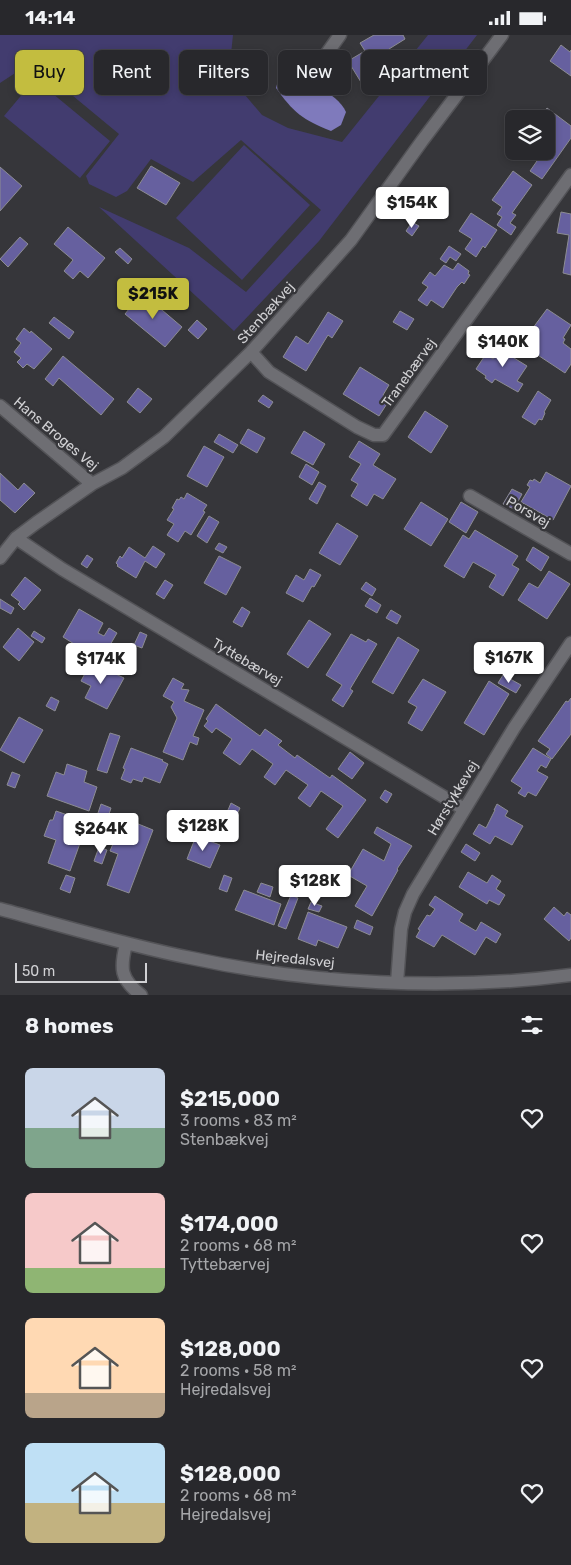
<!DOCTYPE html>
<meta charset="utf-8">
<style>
body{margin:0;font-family:Rubik,sans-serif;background:#343438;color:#f1f3f6;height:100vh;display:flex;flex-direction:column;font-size:19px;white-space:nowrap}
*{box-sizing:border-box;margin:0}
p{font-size:16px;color:#a5a6a9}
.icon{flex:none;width:28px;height:28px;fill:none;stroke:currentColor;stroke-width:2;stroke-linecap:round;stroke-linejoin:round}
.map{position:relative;height:960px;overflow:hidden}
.drawer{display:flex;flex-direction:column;background:#28282c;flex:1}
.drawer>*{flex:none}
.guide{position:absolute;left:15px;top:15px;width:541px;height:45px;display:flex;gap:10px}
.buttons{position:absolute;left:505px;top:75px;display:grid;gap:10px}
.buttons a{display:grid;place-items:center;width:50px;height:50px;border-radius:8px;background:#28282c;box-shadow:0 2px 8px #0003,0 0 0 1px #444448;font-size:25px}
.scale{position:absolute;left:15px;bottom:12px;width:132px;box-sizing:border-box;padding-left:5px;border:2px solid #d1d1d4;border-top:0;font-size:14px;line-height:18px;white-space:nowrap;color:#d1d1d4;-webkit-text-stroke:4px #36363a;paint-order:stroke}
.price{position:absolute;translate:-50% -42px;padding:0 11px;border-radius:5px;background:#fff;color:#222;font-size:16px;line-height:32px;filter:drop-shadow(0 1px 2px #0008)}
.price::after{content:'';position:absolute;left:50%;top:30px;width:15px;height:11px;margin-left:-8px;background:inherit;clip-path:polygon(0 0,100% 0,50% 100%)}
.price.active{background:#c3bd3f;color:#111}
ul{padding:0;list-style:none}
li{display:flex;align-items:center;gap:15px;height:125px;padding:0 25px}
li span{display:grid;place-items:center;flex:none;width:140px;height:100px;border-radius:8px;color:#555}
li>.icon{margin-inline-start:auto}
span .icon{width:60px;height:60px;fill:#fffc;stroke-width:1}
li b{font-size:21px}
h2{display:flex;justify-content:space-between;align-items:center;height:60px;padding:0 25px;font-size:21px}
.chip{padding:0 18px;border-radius:8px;background:#28282c;box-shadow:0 2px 8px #0003,0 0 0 1px #444448;font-size:18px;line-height:45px}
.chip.active{background:#c3bd3f;color:#111}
.status{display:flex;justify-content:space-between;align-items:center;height:35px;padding:0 25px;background:#28282c;direction:ltr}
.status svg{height:14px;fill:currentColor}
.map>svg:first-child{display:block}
.green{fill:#423c6f}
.water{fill:#7f7abc}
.building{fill:#66609f;stroke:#8c8c92}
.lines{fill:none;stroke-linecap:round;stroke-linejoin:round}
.minor-casing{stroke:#535357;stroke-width:15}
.minor{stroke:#6e6e73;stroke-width:12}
.labels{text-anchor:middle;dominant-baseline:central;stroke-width:4.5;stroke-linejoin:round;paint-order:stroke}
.street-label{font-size:14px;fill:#d1d1d4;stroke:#36363a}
</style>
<div class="status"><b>14:14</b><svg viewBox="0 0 49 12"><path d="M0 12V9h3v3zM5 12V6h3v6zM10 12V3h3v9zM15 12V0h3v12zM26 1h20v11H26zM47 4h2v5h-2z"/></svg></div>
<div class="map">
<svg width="571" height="960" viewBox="0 0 571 960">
<rect width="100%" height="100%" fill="#36363a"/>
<path class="green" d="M0,0H233L231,19L234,47L262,80L288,93L342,107L428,0H477L319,206L234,296L99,172L189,213L246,257L321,175L241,105L193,147L151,124L127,156L116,162L89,149L86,141L119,99L32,27L0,48Z
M35,44L110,106L80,143L4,81Z
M244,110L310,170L242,245L176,183Z"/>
<path class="water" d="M279,42C301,42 337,57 346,77L341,90L331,96C303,85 293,77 276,53Z"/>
<path class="building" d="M374,0H403L405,4L389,14L394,24L377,33L382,41L364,52L348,26L365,16L360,8Z
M561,10L570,17L571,15V41L550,26Z
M547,73L571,91V103L542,144L530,136L544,116H546V92L549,88L546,84L541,82Z
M151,131L180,148L166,170L137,153Z
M0,132L22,151L0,176Z
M513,136L532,150L512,178L516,180L510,188L516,192L511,200L497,190L502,182L497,179L502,172L492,165Z
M561,177L571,179V240L563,238L569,200L557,198Z
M471,178L497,195L485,213L483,211L476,222L465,214L472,204L459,196Z
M412,187L419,191L412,201L406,196Z
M68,192L105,223L88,243L80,236L73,244L64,236L73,225L54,209Z
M20,202L28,209L8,232L0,224Z
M449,211L461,219L456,226L450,222L446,228L440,224Z
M120,213L132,224L128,229L115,217Z
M458,228L469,236L468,239L470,240L464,249L462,247L457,252L443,273L431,265L427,271L418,265L428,252L422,248L430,237L435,241L444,230L453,235Z
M142,258L182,292L165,312L125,279Z
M547,274L571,290L563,303L565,304L563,308L571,314V329L565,338L521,309Z
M400,276L414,284L407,295L393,287Z
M328,277L343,286L332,303L328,300L306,336L283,322L296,301L308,309Z
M54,282L74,297L69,304L49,288Z
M197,285L207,294L198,304L188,295Z
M24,293L30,298L31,296L52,314L34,334L27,329L23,333L17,327L21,323L14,317L21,308L16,304Z
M503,308L518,318L514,323L527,331L517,346L523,349L518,357L495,344L492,348L485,343L486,341L476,334L486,319L493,324Z
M63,321L114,364L101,380L59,343L53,351L45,344Z
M360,332L389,350L383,360L390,364L379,381L343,359Z
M138,353L152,364L140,378L127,367Z
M538,356L551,365L544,377L545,378L542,385L539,384L535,390L522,382Z
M263,360L273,367L269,373L258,366Z
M425,376L448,391L431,418L408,402Z
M248,394L265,403L257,418L240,408Z
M304,396L325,409L313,430L291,418Z
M219,399L238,410L233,418L214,407Z
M359,406L380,419L373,430L396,444L383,464L374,459L367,471L351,461L358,449L351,445L361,429L349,422Z
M204,411L224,422L207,452L187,441Z
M306,429L319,437L312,450L299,442Z
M546,437L571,451L553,485L521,467L530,452L527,450L530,445L533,446L534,444L540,448Z
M0,438L18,455L24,448L35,458L15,478L0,465Z
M319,447L326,451L317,469L309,464Z
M512,454L522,459L514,474L503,469Z
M187,458L207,470L203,476L205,477L191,500L185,496L178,507L167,500L174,489L167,485L174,474L172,473L177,464L179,465L181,462L184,464Z
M421,467L448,484L431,511L404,494Z
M461,467L478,477L466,498L449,487Z
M209,481L219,487L207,508L197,501Z
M337,488L358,501L340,530L319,518Z
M475,495L518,521L512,530L519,534L503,561L489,552L496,540L473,527L464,543L444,531L463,500L469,504Z
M219,508L227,512L223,518L215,514Z
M153,511L165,519L156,533L145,526L136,543L117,531L118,530L116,528L120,521L122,523L129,512L145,523Z
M533,512L549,522L541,536L526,525Z
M87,520L93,524L87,533L81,529Z
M219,521L241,532L226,560L204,548Z
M310,534L321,540L314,552L312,551L303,567L286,558L296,540L304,545Z
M549,536L570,549L547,584L518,565L529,548L538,553Z
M25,542L41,555L24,575L18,569L20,567L11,560Z
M165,545L173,550L164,564L156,559Z
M366,547L376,554L372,561L361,554Z
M370,563L381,570L377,578L365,571Z
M0,564L14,573L11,579L0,573Z
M242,572L250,577L242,592L233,587Z
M79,574L103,588L98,598L104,601L109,593L117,598L103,622L95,618L94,620L87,616V617L63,602Z
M391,575L401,581L397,589L386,583Z
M309,585L331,599L308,633L287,619Z
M18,593L34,607L19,626L3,612Z
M34,596L45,603L42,608L31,601Z
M140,597L147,600L142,613L134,610Z
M351,599L366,607L368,604L377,609L350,654L353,656L343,672L332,665L342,650L326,640Z
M398,602L419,615L393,659L372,647Z
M91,627L124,643L107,674L85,663L91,651L81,646Z
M503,640L521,650L516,658L498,648Z
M173,643L184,649L181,654L189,655L184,666L204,675L193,701L199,703L197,710L190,707L183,725L163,717L177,683L171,672L174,667L163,661Z
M423,644L446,657L422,696L408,688L417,672L408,667Z
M489,646L509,659L484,700L464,688Z
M51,662L59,666L55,676L46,671Z
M571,663V699L552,724L546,719L550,714L538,706L566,666L568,667Z
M216,669L260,701L265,694L282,706L278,710L295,723L297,720L330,743L332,740L366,765L338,803L326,794L343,771L321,756L310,772L298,763L308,750L286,735L275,750L264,742L273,729L252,714L240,730L223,718L232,704L216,693L212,698L204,691L208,686L206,684Z
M19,682L43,695L24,728L0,715Z
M110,698L120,701L107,738L97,735Z
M131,713L163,725L162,726L168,729L160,748L144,742L142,747L133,744L131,748L121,744L125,734L123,733Z
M533,713L551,724L546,733L541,730L537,736L548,742L536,761L528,757L525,762L518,758L522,753L511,746Z
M350,717L364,728L352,744L338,734Z
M67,729L87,736L84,747L97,752L89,776L47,761L56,737L64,740Z
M12,737L20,740L15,753L7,750Z
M385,755L392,759L387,768L380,763Z
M231,768L240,773L234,786L225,782Z
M101,769L111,773L103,797L95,794L100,782L97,781Z
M497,769L508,776L505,781L523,791L512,810L495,801L490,809L473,799L479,789L486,793L495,775H494Z
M56,776L82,785L78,794L84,797L70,836L48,828L56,805L44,801L50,785H53Z
M131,786L153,795L129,858L107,850L118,819L110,816L115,804L123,807Z
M377,792L412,811L397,834L398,835L372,881L355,871L367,851L348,840L363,814L384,826L391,809L374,798Z
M196,801L220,810L210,833L187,824Z
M466,809L480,818L475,826L461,817Z
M99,812L107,815L102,829L94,826Z
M468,837L487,848L492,840L501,846L496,854L505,860L499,870L489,865L487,869L459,852Z
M66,840L75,843L70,858L60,854Z
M224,840L232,843L227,857L219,854Z
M261,848L273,852L270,862L257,857Z
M305,850L317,853L314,862L302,859Z
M244,855L281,869L274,890L235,875Z
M291,860L298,863L286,894L278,891Z
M435,861L463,879L459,886L476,896L481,887L501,899L496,908L486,902L475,920L442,900L434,912L416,902L420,895L418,894L427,880L430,881L435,874L429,870Z
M311,867L322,871L319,877L308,874Z
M554,872L564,881L567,877L571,880V903L569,906L544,884Z
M308,877L347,892L338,913L318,905L316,911L298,904Z
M357,885L373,892L370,900L354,893Z"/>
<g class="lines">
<g class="minor-casing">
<path id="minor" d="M325,21L340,0
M251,317L269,337L357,392L374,400H383L571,140
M0,371L92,449
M470,461L571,519
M16,503L62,534L464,774
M0,523L16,503L36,488L92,449L122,433L164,402L251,317L351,205L422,106L502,0
M0,874C64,891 126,910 191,923C310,949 450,956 571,940
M126,909C120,933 120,944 141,960
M397,948L401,894L405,877L413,859L514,693L571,608"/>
</g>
<use href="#minor" class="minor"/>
</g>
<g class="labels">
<g class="street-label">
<text transform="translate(266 278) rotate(-48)">Stenbækvej</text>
<text transform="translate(409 338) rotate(-54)">Tranebærvej</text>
<text transform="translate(56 399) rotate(40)">Hans Broges Vej</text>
<text transform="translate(528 477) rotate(30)">Porsvej</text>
<text transform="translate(247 627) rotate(31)">Tyttebærvej</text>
<text transform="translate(453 763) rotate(-59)">Hørstykkevej</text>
<text transform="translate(295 924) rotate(6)">Hejredalsvej</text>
</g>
</g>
</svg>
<div class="buttons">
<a><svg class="icon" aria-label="layers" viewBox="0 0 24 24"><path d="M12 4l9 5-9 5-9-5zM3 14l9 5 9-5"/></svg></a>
</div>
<div class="scale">50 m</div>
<b class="price" style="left:412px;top:194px">$154K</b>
<b class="price active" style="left:153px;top:285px">$215K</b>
<b class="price" style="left:503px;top:333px">$140K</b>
<b class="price" style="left:509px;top:649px">$167K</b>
<b class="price" style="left:101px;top:650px">$174K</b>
<b class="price" style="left:203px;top:817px">$128K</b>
<b class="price" style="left:101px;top:820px">$264K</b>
<b class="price" style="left:315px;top:872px">$128K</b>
<div class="guide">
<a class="chip active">Buy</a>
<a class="chip">Rent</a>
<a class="chip">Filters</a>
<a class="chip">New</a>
<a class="chip">Apartment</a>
</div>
</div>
<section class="drawer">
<h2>8 homes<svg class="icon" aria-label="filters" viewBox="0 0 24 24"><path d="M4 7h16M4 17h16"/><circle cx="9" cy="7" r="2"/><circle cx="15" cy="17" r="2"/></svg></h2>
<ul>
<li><span style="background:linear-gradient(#c9d6e8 60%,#7fa58c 0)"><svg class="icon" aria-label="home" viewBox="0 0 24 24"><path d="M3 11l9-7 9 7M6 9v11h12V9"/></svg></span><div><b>$215,000</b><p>3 rooms · 83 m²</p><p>Stenbækvej</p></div><svg class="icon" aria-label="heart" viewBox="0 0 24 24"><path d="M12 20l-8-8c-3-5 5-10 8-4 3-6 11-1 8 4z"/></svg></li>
<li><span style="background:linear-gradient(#f6c9c9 75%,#8fb573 0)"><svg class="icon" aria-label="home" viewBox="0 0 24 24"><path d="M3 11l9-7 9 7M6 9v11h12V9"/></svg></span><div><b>$174,000</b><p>2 rooms · 68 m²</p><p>Tyttebærvej</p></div><svg class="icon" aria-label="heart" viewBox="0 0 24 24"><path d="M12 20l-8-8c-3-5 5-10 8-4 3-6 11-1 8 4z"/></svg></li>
<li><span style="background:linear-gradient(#ffd9b3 75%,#b9a48a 0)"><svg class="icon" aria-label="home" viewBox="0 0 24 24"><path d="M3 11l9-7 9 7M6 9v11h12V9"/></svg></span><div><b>$128,000</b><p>2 rooms · 58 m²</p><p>Hejredalsvej</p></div><svg class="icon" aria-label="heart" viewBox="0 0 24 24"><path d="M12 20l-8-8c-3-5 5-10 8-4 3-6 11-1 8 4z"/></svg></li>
<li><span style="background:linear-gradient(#bfe0f5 60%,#c2b280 0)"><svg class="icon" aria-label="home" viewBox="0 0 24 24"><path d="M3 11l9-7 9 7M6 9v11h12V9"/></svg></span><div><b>$128,000</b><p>2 rooms · 68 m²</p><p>Hejredalsvej</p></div><svg class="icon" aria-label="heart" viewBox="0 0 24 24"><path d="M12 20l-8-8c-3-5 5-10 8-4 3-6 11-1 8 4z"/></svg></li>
</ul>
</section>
